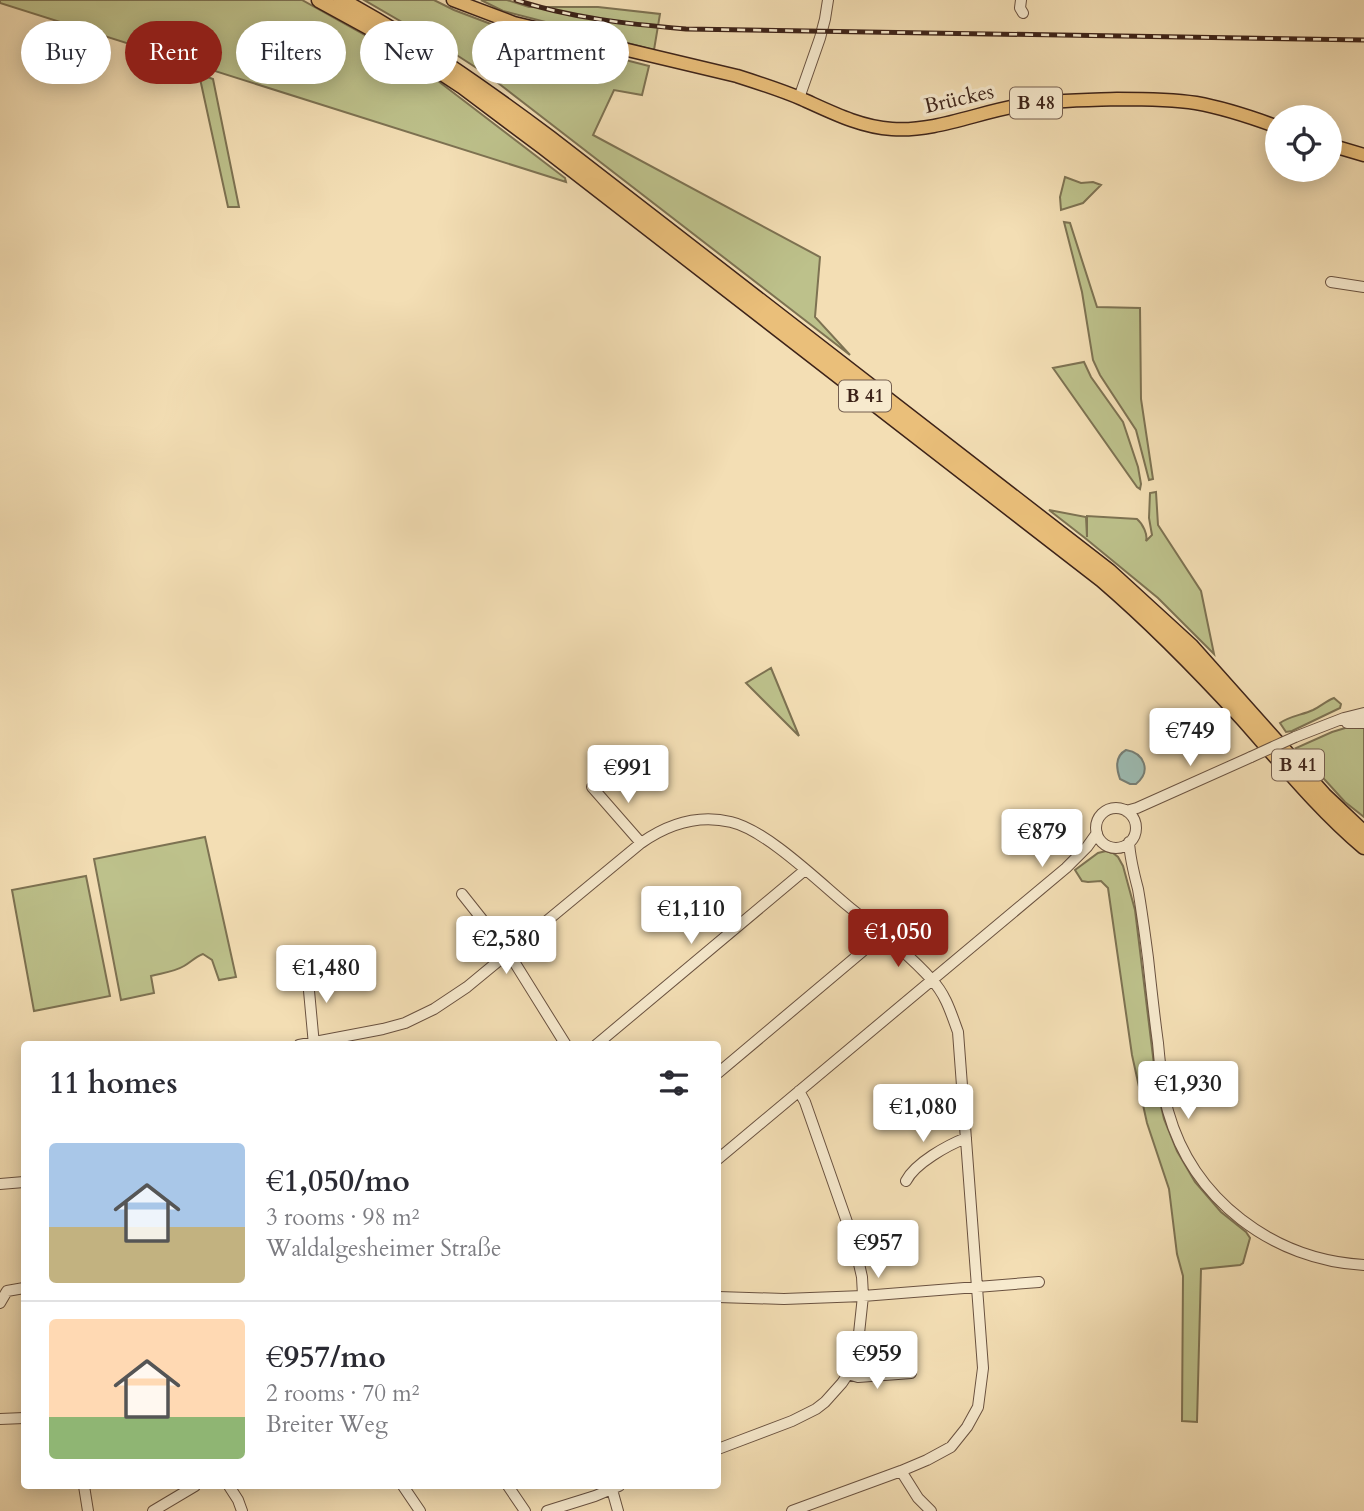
<!DOCTYPE html>
<meta charset="utf-8">
<style>
body{margin:0;font-family:Cardo,serif;background:#f2f2f3;color:#2b2b33;height:100vh;display:flex;flex-direction:column;font-size:26px;white-space:nowrap}
*{box-sizing:border-box;margin:0}
p{font-size:23px;color:#7c7c81}
.icon{flex:none;width:38px;height:38px;fill:none;stroke:currentColor;stroke-width:2;stroke-linecap:round;stroke-linejoin:round}
.map{position:relative;flex:1;overflow:hidden}
.sheet{position:absolute;left:21px;top:1041px;width:700px;height:448px;display:flex;flex-direction:column;background:#fff;border-radius:7px;box-shadow:0 4px 18px #0003}
.sheet>*{flex:none}
.guide{position:absolute;left:21px;top:21px;width:700px;height:63px;display:flex;gap:14px}
.controls{position:absolute;left:1265px;top:105px;display:grid;gap:14px}
.controls a{display:grid;place-items:center;width:77px;height:77px;border-radius:50%;background:#fff;box-shadow:0 4px 18px #0003;font-size:35px}
.price{position:absolute;translate:-50% -60px;padding:0 16px;border-radius:7px;background:#fff;color:#222;font-size:23px;line-height:46px;filter:drop-shadow(0 2px 4px #0008)}
.price::after{content:'';position:absolute;left:50%;top:42px;width:21px;height:16px;margin-left:-10px;background:inherit;clip-path:polygon(0 0,100% 0,50% 100%)}
.price.current{background:#8f2418;color:#fff}
ul{padding:0;list-style:none}
li{display:flex;align-items:center;gap:21px;height:175px;padding:0 28px}
li+li{border-top:2px solid #e1e1e2}
li span{display:grid;place-items:center;flex:none;width:196px;height:140px;border-radius:7px;color:#555}
li>.icon{margin-inline-start:auto}
span .icon{width:84px;height:84px;fill:#fffc;stroke-width:1}
li b{font-size:30px}
h2{display:flex;justify-content:space-between;align-items:center;height:84px;padding:0 28px;font-size:30px}
.chip{padding:0 24px;border-radius:32px;background:#fff;box-shadow:0 4px 18px #0003;font-size:24px;line-height:63px}
.chip.current{background:#8f2418;color:#fff}
.map>svg:first-child{display:block}
.green{fill:#bdc18b;stroke:#7d7252;stroke-width:2}
.water{fill:#9cbbb2;stroke:#767e75;stroke-width:2}
.lines{fill:none;stroke-linecap:round;stroke-linejoin:round}
.minor-casing{stroke:#6a5240;stroke-width:12}
.major-casing{stroke:#3d2319;stroke-width:15}
.highway-casing{stroke:#3d2319;stroke-width:17}
.minor{stroke:#f7eace;stroke-width:10}
.major{stroke:#eabf7a;stroke-width:12}
.highway{stroke:#eabf7a;stroke-width:14}
.rail-casing{stroke:#3d2319;stroke-width:5}
.rail{stroke:#f7eace;stroke-width:2.5;stroke-dasharray:8;stroke-linecap:butt}
.minor-bridge-casing{stroke:#6a5240;stroke-width:12;stroke-linecap:butt}
.minor-bridge{stroke:#f7eace;stroke-width:10}
.labels{text-anchor:middle;dominant-baseline:central;stroke-width:7;stroke-linejoin:round;paint-order:stroke}
.shield{fill:#f7eace;stroke:#755f4f;stroke-width:2}
.shield-label{font-size:19px;font-weight:bold;fill:#3d2319}
.street-label{font-size:21px;fill:#3d2319;stroke:#f7eace}
</style>
<div class="map">
<svg width="1364" height="1511" viewBox="0 0 1364 1511">
<rect width="100%" height="100%" fill="#f3deb4"/>
<filter id="stains"><feTurbulence type="fractalNoise" baseFrequency=".00286" numOctaves="4"/><feColorMatrix values="0 0 0 0 .2 0 0 0 0 .09 0 0 0 0 .02 0 0 0 .5 -.17"/></filter>
<radialGradient id="worn" r=".72"><stop offset=".6" stop-color="#630" stop-opacity="0"/><stop offset="1" stop-color="#630" stop-opacity=".3"/></radialGradient>
<path class="green" d="M0,0H302L397,53L425,71L565,178L566,182L0,3Z
M364,0H434L454,10L504,29L649,66L642,95L614,90L593,135L820,257L815,317L850,355L489,76L438,43Z
M481,0H507L529,7H598L660,14L654,50L503,11Z
M199,74L213,79L239,207H228Z
M1065,177L1081,183L1093,182L1101,185L1083,203L1061,210L1060,197Z
M1064,222L1070,223L1097,307L1140,308L1141,399L1153,479L1149,480L1136,430L1100,375L1093,360L1082,292Z
M1084,362L1091,377L1123,422L1138,467L1141,484L1140,489L1137,487L1053,368Z
M1156,492L1158,525L1201,591L1214,654L1158,598L1085,538L1049,510L1086,517L1087,537V516L1137,519C1143,524 1148,535 1146,541L1152,535L1149,518L1150,493Z
M771,668L799,736L746,683Z
M1334,698L1341,704L1340,708L1292,731L1286,732L1280,723C1290,716 1302,715 1313,710C1321,706 1326,701 1334,698Z
M1355,725L1364,726V817L1345,802L1296,748L1332,732Z
M205,837L236,977L219,980L212,960L203,954C195,957 191,962 184,966C174,972 162,973 151,976L154,993L121,1000L94,859Z
M1106,851L1113,853L1118,857L1123,866L1135,910L1157,1089L1164,1119L1177,1151L1195,1182L1221,1212L1246,1232L1250,1238L1243,1263L1240,1265L1201,1269L1197,1422L1182,1421L1183,1276L1177,1254L1169,1189L1147,1123L1132,1055L1108,888L1101,881L1088,882L1082,881L1075,870L1098,853Z
M86,876L110,996L34,1011L12,890Z"/>
<path class="water" d="M1126,750C1144,753 1152,771 1136,784H1130L1120,779C1116,768 1115,756 1126,750Z"/>
<g class="lines">
<g class="minor-casing">
<path id="minor" d="M1021,0L1020,8L1023,13
M799,98L820,38L825,19L828,0
M1331,282L1364,287
M1347,723H1364
M1295,737L1344,718L1364,713
M592,787L641,843
M1096 828a20 20 0 1 1 40 0a20 20 0 1 1-40 0Z
M1126,811L1137,808L1251,757
M1129,842C1130,858 1134,874 1138,889C1142,912 1145,935 1148,958C1151,986 1154,1014 1158,1043C1160,1066 1162,1089 1168,1111C1193,1200 1273,1260 1364,1265
M462,894L508,952L566,1045
M307,969L314,1045
M299,1045L383,1029L405,1023L434,1009L467,987L641,843C668,824 698,814 731,822C766,830 819,882 848,906C875,928 909,954 932,980C946,995 951,1013 958,1032L983,1368L978,1407L967,1427L951,1447L927,1460L901,1471L792,1511
M596,1045L805,870
M718,1073L882,935
M718,1159L1066,868L1087,847L1097,833
M906,1181C915,1163 948,1145 966,1138
M0,1184L24,1182
M718,1297L784,1299L863,1296L1039,1282
M0,1303L7,1291L24,1288
M848,1374L858,1377L911,1373
M0,1419L24,1418
M718,1449L792,1421L816,1409L825,1402L842,1383L848,1374L857,1352L863,1296L862,1277L854,1242L805,1102L799,1091
M901,1471L918,1498L931,1511
M84,1486L88,1511
M229,1486L238,1500L242,1511
M403,1486L420,1511
M508,1486L525,1511
M611,1486L618,1511
M153,1511L195,1486
M547,1511L595,1496L619,1486"/>
</g>
<g class="major-casing">
<path id="major" d="M453,0L514,23L737,76C759,83 781,90 802,99C831,112 860,127 892,129C936,132 978,112 1022,105C1053,100 1085,100 1117,99C1143,99 1170,99 1196,103C1224,108 1251,117 1278,127
M1330,145L1364,155"/>
</g>
<g class="highway-casing">
<path id="highway" d="M319,0L372,29L416,56L463,87L543,147L1102,580C1152,623 1198,670 1243,719C1282,763 1319,809 1364,847
M341,0C415,40 483,88 550,138L1109,571L1191,646L1324,795L1364,833"/>
</g>
<use href="#minor" class="minor"/>
<use href="#major" class="major"/>
<use href="#highway" class="highway"/>
<g class="rail-casing">
<path id="rail" d="M516,0C571,18 628,24 686,29L1364,40"/>
</g>
<use href="#rail" class="rail"/>
<g class="minor-bridge-casing">
<path id="minor-bridge" d="M1251,757L1295,737"/>
</g>
<use href="#minor-bridge" class="minor-bridge"/>
</g>
<g class="labels">
<g class="shield">
<rect x="1010" y="87.5" width="52" height="31" rx="5"/>
<rect x="839" y="380.5" width="52" height="31" rx="5"/>
<rect x="1272" y="749.5" width="52" height="31" rx="5"/>
</g>
<g class="shield-label">
<text x="1036" y="103">B 48</text>
<text x="865" y="396">B 41</text>
<text x="1298" y="765">B 41</text>
</g>
<g class="street-label">
<text transform="translate(959 99) rotate(-13)">Brückes</text>
</g>
</g>
<rect width="100%" height="100%" filter="url(#stains)"/>
<rect width="100%" height="100%" fill="url(#worn)"/>
</svg>
<div class="controls">
<a><svg class="icon" aria-label="locate" viewBox="0 0 24 24"><circle cx="12" cy="12" r="6"/><path d="M12 2v4M12 18v4M2 12h4M18 12h4"/></svg></a>
</div>
<b class="price" style="left:1190px;top:768px">€749</b>
<b class="price" style="left:628px;top:805px">€991</b>
<b class="price" style="left:1042px;top:869px">€879</b>
<b class="price" style="left:691px;top:946px">€1,110</b>
<b class="price current" style="left:898px;top:969px">€1,050</b>
<b class="price" style="left:506px;top:976px">€2,580</b>
<b class="price" style="left:326px;top:1005px">€1,480</b>
<b class="price" style="left:1188px;top:1121px">€1,930</b>
<b class="price" style="left:923px;top:1144px">€1,080</b>
<b class="price" style="left:878px;top:1280px">€957</b>
<b class="price" style="left:877px;top:1391px">€959</b>
<div class="guide">
<a class="chip">Buy</a>
<a class="chip current">Rent</a>
<a class="chip">Filters</a>
<a class="chip">New</a>
<a class="chip">Apartment</a>
</div>
<section class="sheet">
<h2>11 homes<svg class="icon" aria-label="filters" viewBox="0 0 24 24"><path d="M4 7h16M4 17h16"/><circle cx="9" cy="7" r="2"/><circle cx="15" cy="17" r="2"/></svg></h2>
<ul>
<li><span style="background:linear-gradient(#a9c7e8 60%,#c2b280 0)"><svg class="icon" aria-label="home" viewBox="0 0 24 24"><path d="M3 11l9-7 9 7M6 9v11h12V9"/></svg></span><div><b>€1,050/mo</b><p>3 rooms · 98 m²</p><p>Waldalgesheimer Straße</p></div></li>
<li><span style="background:linear-gradient(#ffd9b3 70%,#8fb573 0)"><svg class="icon" aria-label="home" viewBox="0 0 24 24"><path d="M3 11l9-7 9 7M6 9v11h12V9"/></svg></span><div><b>€957/mo</b><p>2 rooms · 70 m²</p><p>Breiter Weg</p></div></li>
</ul>
</section>
</div>
